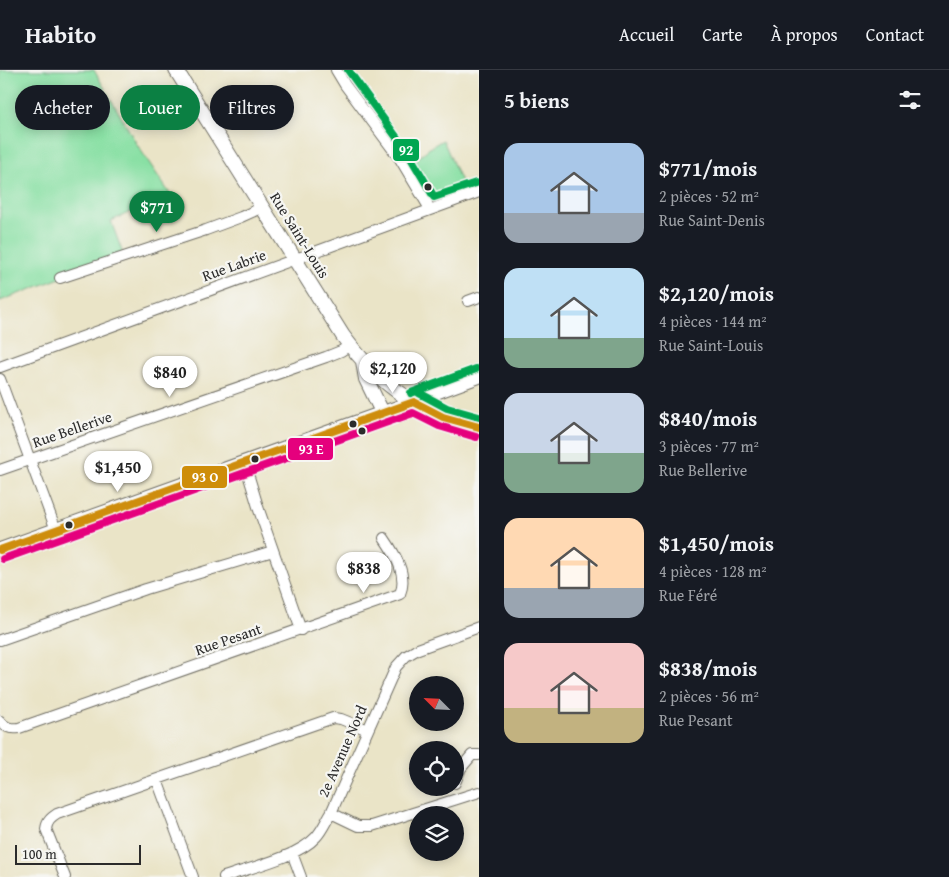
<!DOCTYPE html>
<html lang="fr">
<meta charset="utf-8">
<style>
body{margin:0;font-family:"Gentium Book Plus",serif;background:#242831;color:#f1f3f6;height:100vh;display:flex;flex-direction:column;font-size:19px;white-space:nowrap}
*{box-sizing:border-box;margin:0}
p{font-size:16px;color:#9ea1a6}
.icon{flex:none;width:28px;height:28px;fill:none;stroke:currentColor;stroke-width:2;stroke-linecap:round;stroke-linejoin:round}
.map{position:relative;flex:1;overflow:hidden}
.sheet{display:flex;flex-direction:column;background:#171b24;width:470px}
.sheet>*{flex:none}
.top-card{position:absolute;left:15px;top:15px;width:389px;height:45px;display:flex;gap:10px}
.needle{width:32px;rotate:294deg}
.fabs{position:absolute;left:409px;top:606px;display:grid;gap:10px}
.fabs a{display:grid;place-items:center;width:55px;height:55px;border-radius:50%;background:#171b24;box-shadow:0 2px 12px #0003;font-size:25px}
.scale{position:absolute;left:15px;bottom:12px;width:126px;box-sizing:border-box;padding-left:5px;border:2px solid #2b2b2b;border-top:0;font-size:14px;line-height:18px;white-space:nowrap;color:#2b2b2b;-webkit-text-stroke:4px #f6f6f2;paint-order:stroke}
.price{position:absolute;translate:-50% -42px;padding:0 11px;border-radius:18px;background:#fff;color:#222;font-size:16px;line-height:32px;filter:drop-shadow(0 1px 2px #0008)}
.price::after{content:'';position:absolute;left:50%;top:30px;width:15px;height:11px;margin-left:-8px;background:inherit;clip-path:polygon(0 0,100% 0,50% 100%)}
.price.active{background:#0b8043;color:#fff}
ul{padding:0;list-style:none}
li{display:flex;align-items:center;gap:15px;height:125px;padding:0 25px}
li span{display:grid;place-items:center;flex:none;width:140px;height:100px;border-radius:15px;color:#555}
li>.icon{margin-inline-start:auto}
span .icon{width:60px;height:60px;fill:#fffc;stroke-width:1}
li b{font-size:21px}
h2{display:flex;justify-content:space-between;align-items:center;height:60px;padding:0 25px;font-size:21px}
.tag{padding:0 18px;border-radius:22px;background:#171b24;box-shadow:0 2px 12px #0003;font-size:18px;line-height:45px}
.tag.active{background:#0b8043;color:#fff}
header{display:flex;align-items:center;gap:30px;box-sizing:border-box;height:70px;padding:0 25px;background:#171b24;border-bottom:1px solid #363941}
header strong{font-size:24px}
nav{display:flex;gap:28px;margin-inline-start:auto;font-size:18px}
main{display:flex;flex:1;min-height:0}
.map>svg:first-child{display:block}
.green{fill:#89e0a4;stroke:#5a8668}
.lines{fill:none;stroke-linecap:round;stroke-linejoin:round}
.street-casing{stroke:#6e6c62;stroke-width:12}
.secondary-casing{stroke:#6e6c62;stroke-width:16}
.street{stroke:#fff;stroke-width:10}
.secondary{stroke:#fff;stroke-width:14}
.bus-1-casing{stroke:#f6f6f2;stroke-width:11}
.bus-2-casing{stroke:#f6f6f2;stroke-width:11}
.bus-3-casing{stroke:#f6f6f2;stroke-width:11}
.bus-1{stroke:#ce8d09;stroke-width:8}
.bus-2{stroke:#e5007d;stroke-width:8}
.bus-3{stroke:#00a651;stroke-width:8}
.bus-dot{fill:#2b2b2b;stroke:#f6f6f2;stroke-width:2}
.labels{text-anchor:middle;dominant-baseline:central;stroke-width:4.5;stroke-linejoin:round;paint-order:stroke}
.street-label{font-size:15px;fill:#2b2b2b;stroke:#f6f6f2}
.line-badge{stroke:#f6f6f2;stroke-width:2}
.badge-label{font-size:14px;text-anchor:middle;font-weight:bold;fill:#fff}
</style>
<header>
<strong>Habito</strong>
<nav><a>Accueil</a><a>Carte</a><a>À propos</a><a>Contact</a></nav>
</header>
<main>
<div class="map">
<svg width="479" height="807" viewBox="0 0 479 807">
<rect width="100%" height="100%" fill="#f6f6f2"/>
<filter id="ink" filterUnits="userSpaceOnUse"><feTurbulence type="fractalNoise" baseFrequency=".02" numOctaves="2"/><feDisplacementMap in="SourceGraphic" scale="10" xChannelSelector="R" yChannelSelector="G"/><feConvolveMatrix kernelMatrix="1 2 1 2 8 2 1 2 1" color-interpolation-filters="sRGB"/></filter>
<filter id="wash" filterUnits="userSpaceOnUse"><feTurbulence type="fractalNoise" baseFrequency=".0096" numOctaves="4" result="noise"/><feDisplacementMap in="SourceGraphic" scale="20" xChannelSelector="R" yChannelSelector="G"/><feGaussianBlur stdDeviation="1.12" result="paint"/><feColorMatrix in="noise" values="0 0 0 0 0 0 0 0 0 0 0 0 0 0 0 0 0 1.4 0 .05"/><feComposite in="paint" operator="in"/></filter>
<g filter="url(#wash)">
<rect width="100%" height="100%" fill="#eae4c7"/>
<path class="green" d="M0,0H94L138,76L170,124L111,151L123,184L0,231Z
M443,70L465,121L441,130L435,128L412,98C417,86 431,76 443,70Z"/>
</g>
<g filter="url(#ink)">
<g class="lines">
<g class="street-casing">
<path id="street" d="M336,0L345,15L400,89L430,139
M60,208L206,160L241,147L263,137
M468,231L479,227
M0,297L479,122
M0,309L56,460
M414,332L479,308
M245,394L259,440L301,560
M0,400L326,287L341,281L350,275
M0,570L146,519L273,481
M0,651C5,658 11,659 19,658L400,524C408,505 395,484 384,468
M157,710L193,807
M455,713L461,698L472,685H479
M331,743L358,756H372L479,722
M292,783L301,807
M65,807L46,759C47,751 51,748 57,744L333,648L341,649L368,660
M224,807C249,798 298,787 316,767C322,761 326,751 331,743L396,597L406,586L418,579L479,557"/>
</g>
<g class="secondary-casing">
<path id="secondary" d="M176,0L343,266C377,312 422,346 479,357
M363,291L366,309L383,344
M0,480L414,332"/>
</g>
<use href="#street" class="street"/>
<use href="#secondary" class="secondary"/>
<g class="bus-1-casing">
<path id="bus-1" d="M0,480L414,332L443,347L479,357"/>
</g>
<g class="bus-2-casing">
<path id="bus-2" d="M3,489L413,343L439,356L476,367"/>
</g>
<g class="bus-3-casing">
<path id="bus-3" d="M348,0L408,83L434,127L476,113
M411,323L476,299
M419,323L447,338L479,347"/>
</g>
<use href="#bus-1" class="bus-1"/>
<use href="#bus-2" class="bus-2"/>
<use href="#bus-3" class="bus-3"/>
</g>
</g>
<g class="bus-dot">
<circle cx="428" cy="117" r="4.5"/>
<circle cx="353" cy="354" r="4.5"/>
<circle cx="362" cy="361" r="4.5"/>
<circle cx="255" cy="389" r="4.5"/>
<circle cx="69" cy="455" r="4.5"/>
</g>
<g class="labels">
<g class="street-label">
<text transform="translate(300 165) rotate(58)">Rue Saint-Louis</text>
<text transform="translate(234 195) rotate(-20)">Rue Labrie</text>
<text transform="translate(72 359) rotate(-19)">Rue Bellerive</text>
<text transform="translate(228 569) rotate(-19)">Rue Pesant</text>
<text transform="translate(342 681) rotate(-66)">2e Avenue Nord</text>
</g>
</g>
<g class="line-badge">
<rect x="392" y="68" width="28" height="24" rx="5" fill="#00a651"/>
<rect x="287" y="367" width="47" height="24" rx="5" fill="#e5007d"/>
<rect x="181" y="395" width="47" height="24" rx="5" fill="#ce8d09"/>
</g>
<g class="badge-label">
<text x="406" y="85">92</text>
<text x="311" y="384">93 E</text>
<text x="205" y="412">93 O</text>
</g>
</svg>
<div class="fabs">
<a><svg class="needle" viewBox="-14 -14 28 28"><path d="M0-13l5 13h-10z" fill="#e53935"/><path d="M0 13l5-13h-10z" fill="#9ea1a6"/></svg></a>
<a><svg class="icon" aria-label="locate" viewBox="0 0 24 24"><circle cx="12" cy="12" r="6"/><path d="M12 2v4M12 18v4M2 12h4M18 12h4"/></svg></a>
<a><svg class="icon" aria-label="layers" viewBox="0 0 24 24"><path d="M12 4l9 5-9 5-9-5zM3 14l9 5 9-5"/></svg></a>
</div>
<div class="scale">100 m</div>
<b class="price active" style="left:157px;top:163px">$771</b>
<b class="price" style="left:393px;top:324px">$2,120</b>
<b class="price" style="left:170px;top:328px">$840</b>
<b class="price" style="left:118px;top:423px">$1,450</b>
<b class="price" style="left:364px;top:524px">$838</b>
<div class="top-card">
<a class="tag">Acheter</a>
<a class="tag active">Louer</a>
<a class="tag">Filtres</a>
</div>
</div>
<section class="sheet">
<h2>5 biens<svg class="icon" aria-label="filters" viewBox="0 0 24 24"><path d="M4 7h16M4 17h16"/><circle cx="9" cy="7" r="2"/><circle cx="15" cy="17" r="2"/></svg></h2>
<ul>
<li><span style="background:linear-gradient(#a9c7e8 70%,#9aa5b1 0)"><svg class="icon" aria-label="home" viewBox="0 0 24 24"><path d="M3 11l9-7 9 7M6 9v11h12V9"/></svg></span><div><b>$771/mois</b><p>2 pièces · 52 m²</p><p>Rue Saint-Denis</p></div></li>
<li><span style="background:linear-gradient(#bfe0f5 70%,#7fa58c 0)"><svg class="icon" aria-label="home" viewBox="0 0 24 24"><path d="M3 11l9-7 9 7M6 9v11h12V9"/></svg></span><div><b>$2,120/mois</b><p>4 pièces · 144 m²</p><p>Rue Saint-Louis</p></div></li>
<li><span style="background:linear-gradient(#c9d6e8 60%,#7fa58c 0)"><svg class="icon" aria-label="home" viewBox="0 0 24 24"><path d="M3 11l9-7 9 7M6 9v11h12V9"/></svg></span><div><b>$840/mois</b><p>3 pièces · 77 m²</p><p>Rue Bellerive</p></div></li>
<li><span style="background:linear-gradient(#ffd9b3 70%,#9aa5b1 0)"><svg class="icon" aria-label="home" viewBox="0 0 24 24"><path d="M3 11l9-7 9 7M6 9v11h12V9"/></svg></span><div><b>$1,450/mois</b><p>4 pièces · 128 m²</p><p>Rue Féré</p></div></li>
<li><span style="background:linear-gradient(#f6c9c9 65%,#c2b280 0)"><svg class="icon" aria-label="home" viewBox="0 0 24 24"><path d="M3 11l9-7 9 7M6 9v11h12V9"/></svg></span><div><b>$838/mois</b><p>2 pièces · 56 m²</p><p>Rue Pesant</p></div></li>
</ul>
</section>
</main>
